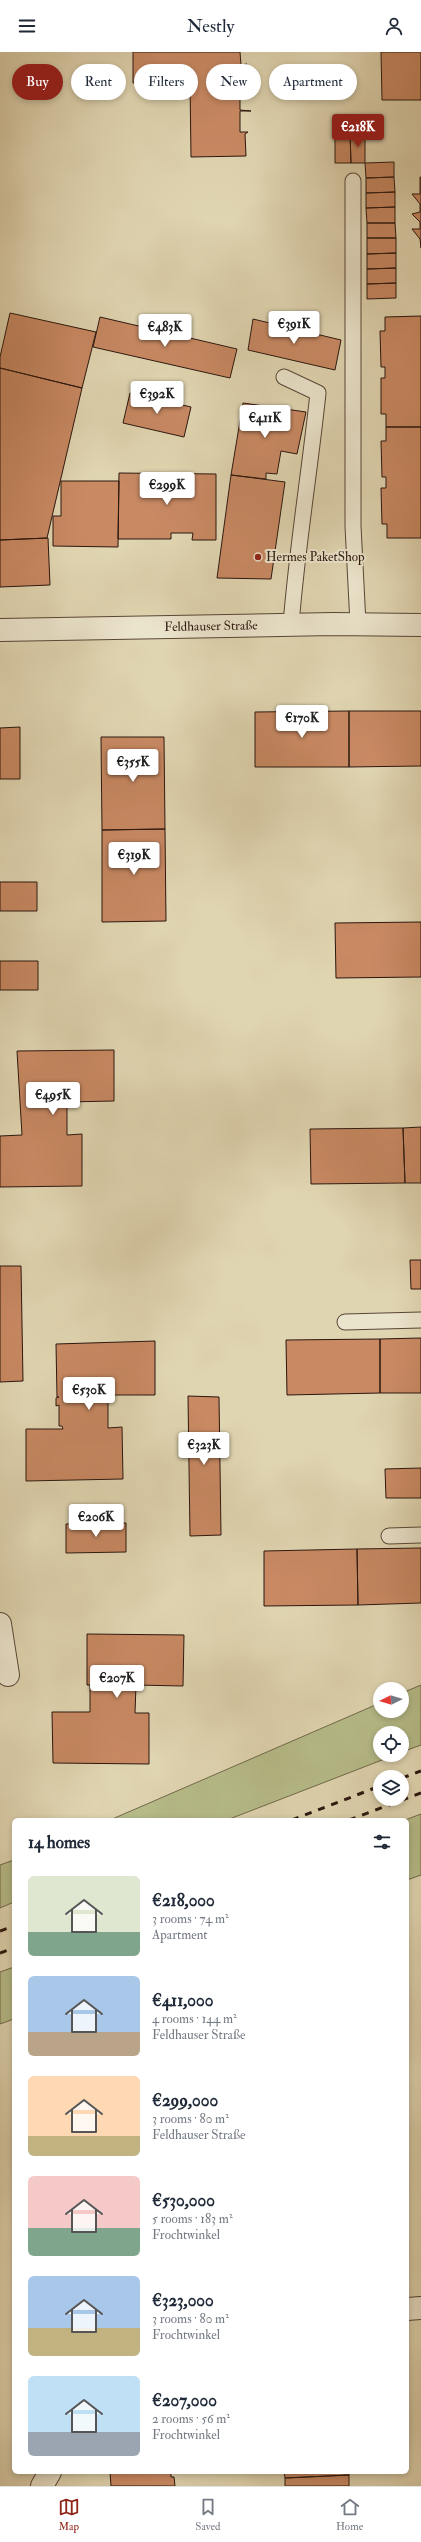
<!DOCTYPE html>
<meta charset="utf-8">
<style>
body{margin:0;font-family:"IM FELL Double Pica",serif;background:#f2f2f3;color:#1f2937;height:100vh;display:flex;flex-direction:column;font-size:15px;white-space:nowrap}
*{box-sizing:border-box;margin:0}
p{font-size:13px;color:#747a83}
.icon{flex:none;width:22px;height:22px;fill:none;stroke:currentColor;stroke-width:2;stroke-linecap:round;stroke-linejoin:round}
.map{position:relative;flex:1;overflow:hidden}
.sheet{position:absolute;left:12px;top:1766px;width:397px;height:656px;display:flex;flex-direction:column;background:#fff;border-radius:6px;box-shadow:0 2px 6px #0003}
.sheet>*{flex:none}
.top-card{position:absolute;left:12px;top:12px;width:397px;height:36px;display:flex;gap:8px}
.needle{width:26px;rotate:265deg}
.buttons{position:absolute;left:373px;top:1630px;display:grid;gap:8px}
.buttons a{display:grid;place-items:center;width:36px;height:36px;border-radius:50%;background:#fff;box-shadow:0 2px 6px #0003;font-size:20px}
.price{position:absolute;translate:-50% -34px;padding:0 9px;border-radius:4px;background:#fff;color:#222;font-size:13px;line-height:26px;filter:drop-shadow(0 1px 2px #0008)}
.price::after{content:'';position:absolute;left:50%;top:24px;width:12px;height:9px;margin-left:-6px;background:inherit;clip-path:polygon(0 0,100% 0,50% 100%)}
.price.current{background:#8f2418;color:#fff}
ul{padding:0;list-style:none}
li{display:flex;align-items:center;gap:12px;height:100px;padding:0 16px}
li span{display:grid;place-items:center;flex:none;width:112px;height:80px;border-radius:6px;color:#555}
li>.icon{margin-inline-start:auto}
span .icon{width:48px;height:48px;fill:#fffc;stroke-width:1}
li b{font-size:17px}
h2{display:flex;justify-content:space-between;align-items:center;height:48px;padding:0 16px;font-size:17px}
.pill{padding:0 14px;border-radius:18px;background:#fff;box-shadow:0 2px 6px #0003;font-size:14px;line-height:36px}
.pill.current{background:#8f2418;color:#fff}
header{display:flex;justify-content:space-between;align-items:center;height:52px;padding:0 16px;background:#fff;font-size:18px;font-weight:600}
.menu{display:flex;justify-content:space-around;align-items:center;height:56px;border-top:1px solid #e0e1e3;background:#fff;font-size:11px;color:#747a83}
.menu a{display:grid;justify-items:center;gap:2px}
.menu .current{color:#8f2418}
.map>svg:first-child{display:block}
.green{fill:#b6bc89;stroke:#70694c}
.building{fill:#c88963;stroke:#2b160e}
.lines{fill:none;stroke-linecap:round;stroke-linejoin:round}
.service-casing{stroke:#584637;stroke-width:17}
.minor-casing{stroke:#584637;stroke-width:24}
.service{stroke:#ebe4cc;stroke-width:15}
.minor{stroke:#ebe4cc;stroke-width:22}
.rail{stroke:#2b160e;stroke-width:3;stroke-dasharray:7 7;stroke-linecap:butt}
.poi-dot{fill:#8f2418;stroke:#ebe4cc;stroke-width:1.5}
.labels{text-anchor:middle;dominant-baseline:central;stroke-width:4;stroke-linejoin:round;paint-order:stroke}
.poi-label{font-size:13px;fill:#2b160e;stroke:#ebe4cc;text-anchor:start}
.street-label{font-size:13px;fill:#2b160e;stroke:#ebe4cc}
</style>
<header><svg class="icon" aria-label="menu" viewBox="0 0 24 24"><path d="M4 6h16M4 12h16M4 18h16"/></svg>Nestly<svg class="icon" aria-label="person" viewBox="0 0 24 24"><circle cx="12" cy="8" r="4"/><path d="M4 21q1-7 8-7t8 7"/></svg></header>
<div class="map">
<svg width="421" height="2434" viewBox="0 0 421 2434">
<rect width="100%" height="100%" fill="#e0d5b1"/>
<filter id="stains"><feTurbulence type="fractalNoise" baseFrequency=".005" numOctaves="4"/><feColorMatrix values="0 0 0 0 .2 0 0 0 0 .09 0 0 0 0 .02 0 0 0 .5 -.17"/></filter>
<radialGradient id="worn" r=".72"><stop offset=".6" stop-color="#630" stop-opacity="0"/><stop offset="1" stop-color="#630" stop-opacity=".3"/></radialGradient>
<path class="green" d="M421,1633V1693L402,1700V1681H380V1703H395L227,1768H110L380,1651V1659H402V1641Z
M421,1762V1823L407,1828V1768H405Z
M14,1808V1850L0,1856V1813Z
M14,1915V1967L0,1972V1920Z"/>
<path class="building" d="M133,0H240L241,13L247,12L244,14L245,35L247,37H240V58L251,59H240V80H248L245,82L246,104L191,105L190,31H180L178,33V25L157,26V34L156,31H133Z
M381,0H421V48H382Z
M350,81L351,111H335V82Z
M350,81H365V111H351Z
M394,110V125L366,126L365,111Z
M394,125L395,140L366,141V126Z
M420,125H421V196L420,187L412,177H420V170L412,162L420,160V152L412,142H420Z
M395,140V155L366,156V141Z
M395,155V171H367L366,156Z
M367,171H395L396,186H367Z
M367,186H396V201L367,202Z
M396,201V216L367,217V202Z
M396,216V231L367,232V217Z
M396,231V246L367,247V232Z
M10,261L96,280L82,336L0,316V305Z
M421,264V375H386V362H381V326H385V315H381L380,279H385V265Z
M100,265L237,297L230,326L93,295Z
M253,267L341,288L335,318L248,298Z
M0,316L82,336L47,486L0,488Z
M130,341L191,355L184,385L123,371Z
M243,351L306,360L297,402L281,399L277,422L266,421V427L231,423Z
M386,375H421V486H387V472H382L381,436H386V425H382L381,389H386Z
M119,421L216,422V488H192L193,481H171V487H118Z
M231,423L285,430L271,527L217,526Z
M61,429H119L118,495L53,494V464H61Z
M48,486L50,533L0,535V488Z
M349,659V715H255V660Z
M349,659H421V714L349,715Z
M20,675V727H0V676Z
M101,685H164L165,777L102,778Z
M165,777L166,869L102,870V778Z
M0,830H37V859H0Z
M421,870V925L336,926L335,871Z
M0,909H38V938H0Z
M114,998V1049L67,1050V1083L82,1082V1134L0,1135V1084L22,1083L17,999Z
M421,1075V1131H405L403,1076Z
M403,1076L405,1131L311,1132L310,1077Z
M410,1208H421V1237H411Z
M0,1214H21L23,1329L0,1330Z
M421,1286V1341H380V1287Z
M380,1287V1341L287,1343L286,1288Z
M155,1289V1343H108V1376L122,1375L123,1427L26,1429V1377H63L62,1374H59V1353L56,1354V1346L59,1345H57L56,1292Z
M188,1344L219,1345L221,1483L190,1484Z
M421,1416V1446H386L385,1417Z
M126,1471V1500L66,1501V1472Z
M421,1496V1551L358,1553L357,1497Z
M357,1497L358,1553L264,1554V1499Z
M87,1582L184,1583L183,1634L136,1633L135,1661H149V1712L53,1711L52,1660H90V1633H87Z
M110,2420H171V2425H174L175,2434H111Z
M284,2420H349V2423L285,2426Z
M349,2423V2434H285V2426Z"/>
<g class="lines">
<g class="service-casing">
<path id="service" d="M353,129V474L358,572
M284,325L318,341C310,418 297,495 291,573
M345,1270L421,1268
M389,1484L421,1483"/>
</g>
<g class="minor-casing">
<g id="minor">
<path id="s1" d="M0,578L333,572L421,573"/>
<path d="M0,1572L8,1623"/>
<path d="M407,2257L421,2256"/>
<path d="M42,2434L50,2420"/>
</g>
</g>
<use href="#service" class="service"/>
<use href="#minor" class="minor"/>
<path class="rail" d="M402,1726L421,1719
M292,1768L380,1734
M349,1768L421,1741
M0,1879L14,1874
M0,1901L14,1896"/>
</g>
<circle class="poi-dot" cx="258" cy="505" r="4"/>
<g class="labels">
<g class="poi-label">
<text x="266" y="505">Hermes PaketShop</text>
</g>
<g class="street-label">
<text stroke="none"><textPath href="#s1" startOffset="211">Feldhauser Straße</textPath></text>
</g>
</g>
<rect width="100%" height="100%" filter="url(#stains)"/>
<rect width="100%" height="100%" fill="url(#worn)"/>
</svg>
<div class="buttons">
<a><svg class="needle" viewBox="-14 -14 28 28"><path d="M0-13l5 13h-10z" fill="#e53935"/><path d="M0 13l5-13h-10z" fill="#747a83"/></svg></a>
<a><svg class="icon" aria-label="locate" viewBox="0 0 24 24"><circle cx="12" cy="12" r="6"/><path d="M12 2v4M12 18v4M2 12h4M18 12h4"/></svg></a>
<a><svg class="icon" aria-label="layers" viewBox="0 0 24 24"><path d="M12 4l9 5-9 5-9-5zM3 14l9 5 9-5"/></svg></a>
</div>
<b class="price current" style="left:358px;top:96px">€218K</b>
<b class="price" style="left:294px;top:293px">€391K</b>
<b class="price" style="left:165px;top:296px">€483K</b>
<b class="price" style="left:157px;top:363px">€392K</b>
<b class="price" style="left:265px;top:387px">€411K</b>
<b class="price" style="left:167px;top:454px">€299K</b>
<b class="price" style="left:302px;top:687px">€170K</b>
<b class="price" style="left:133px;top:731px">€355K</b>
<b class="price" style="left:134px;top:824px">€319K</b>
<b class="price" style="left:53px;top:1064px">€495K</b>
<b class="price" style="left:89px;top:1359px">€530K</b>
<b class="price" style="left:204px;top:1414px">€323K</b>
<b class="price" style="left:96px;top:1486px">€206K</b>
<b class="price" style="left:117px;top:1647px">€207K</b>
<div class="top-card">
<a class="pill current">Buy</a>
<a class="pill">Rent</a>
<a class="pill">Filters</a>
<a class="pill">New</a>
<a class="pill">Apartment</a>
</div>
<section class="sheet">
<h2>14 homes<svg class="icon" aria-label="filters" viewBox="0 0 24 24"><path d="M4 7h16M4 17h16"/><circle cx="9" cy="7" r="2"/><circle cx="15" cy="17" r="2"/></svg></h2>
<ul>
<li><span style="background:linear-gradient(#dfe7d0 70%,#7fa58c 0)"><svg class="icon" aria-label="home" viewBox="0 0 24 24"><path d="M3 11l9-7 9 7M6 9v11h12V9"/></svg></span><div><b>€218,000</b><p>3 rooms · 74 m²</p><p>Apartment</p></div></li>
<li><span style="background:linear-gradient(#a9c7e8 70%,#b9a48a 0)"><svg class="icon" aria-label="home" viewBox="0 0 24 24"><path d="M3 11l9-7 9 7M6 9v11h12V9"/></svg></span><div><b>€411,000</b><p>4 rooms · 144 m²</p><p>Feldhauser Straße</p></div></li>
<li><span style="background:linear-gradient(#ffd9b3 75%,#c2b280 0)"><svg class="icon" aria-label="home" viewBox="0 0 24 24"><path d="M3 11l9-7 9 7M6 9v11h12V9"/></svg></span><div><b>€299,000</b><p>3 rooms · 80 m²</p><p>Feldhauser Straße</p></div></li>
<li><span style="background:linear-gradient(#f6c9c9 65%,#7fa58c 0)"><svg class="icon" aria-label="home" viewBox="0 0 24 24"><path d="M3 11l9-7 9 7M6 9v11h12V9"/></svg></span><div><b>€530,000</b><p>5 rooms · 183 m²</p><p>Frochtwinkel</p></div></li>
<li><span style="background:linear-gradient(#a9c7e8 65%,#c2b280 0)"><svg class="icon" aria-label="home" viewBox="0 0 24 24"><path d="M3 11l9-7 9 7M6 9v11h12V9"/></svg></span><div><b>€323,000</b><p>3 rooms · 80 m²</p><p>Frochtwinkel</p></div></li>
<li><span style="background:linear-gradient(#bfe0f5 70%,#9aa5b1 0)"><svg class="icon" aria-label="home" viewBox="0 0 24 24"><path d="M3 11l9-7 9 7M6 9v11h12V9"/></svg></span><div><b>€207,000</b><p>2 rooms · 56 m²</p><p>Frochtwinkel</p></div></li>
</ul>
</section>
</div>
<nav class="menu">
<a class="current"><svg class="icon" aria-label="map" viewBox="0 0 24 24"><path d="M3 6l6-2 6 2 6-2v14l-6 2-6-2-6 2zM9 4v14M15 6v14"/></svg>Map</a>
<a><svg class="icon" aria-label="saved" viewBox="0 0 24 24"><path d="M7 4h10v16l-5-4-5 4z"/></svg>Saved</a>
<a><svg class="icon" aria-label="home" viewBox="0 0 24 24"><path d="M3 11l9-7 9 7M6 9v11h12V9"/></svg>Home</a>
</nav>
